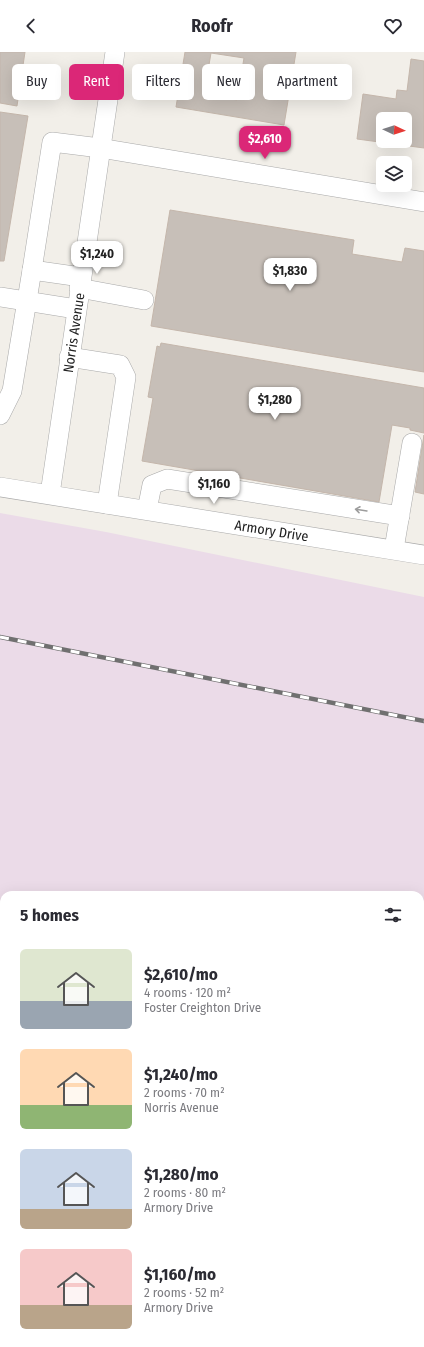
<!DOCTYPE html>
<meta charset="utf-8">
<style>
body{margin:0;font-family:"Fira Sans Condensed",sans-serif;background:#f7f7f7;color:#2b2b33;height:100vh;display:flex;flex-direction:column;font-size:15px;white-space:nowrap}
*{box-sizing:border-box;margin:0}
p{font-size:13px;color:#7c7c81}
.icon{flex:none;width:22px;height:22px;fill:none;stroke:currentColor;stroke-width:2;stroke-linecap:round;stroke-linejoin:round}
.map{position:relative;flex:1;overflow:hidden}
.side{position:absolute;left:0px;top:839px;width:424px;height:456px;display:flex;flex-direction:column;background:#fff;border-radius:12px 12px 0 0;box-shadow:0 4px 16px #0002}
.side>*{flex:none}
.hud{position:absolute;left:12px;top:12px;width:400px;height:36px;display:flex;gap:8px}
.needle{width:26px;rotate:94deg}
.tools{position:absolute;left:376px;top:60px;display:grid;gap:8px}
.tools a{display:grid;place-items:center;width:36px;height:36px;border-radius:6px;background:#fff;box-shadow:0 4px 16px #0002;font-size:20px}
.price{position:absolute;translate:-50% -34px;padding:0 9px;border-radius:8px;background:#fff;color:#222;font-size:13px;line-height:26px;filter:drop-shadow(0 1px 2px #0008)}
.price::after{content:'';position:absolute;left:50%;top:24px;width:12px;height:9px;margin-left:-6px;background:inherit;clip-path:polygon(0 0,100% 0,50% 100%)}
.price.selected{background:#db2777;color:#fff}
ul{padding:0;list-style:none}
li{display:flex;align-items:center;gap:12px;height:100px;padding:0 20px}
li span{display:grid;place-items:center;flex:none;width:112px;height:80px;border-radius:6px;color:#555}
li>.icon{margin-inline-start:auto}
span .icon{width:48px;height:48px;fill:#fffc;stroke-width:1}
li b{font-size:17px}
h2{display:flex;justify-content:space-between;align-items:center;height:48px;padding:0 20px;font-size:17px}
.chip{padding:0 14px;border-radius:6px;background:#fff;box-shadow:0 4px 16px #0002;font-size:14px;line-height:36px}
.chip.selected{background:#db2777;color:#fff}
header{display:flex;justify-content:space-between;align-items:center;height:52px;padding:0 20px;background:#fff;font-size:18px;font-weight:700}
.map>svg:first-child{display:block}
.residential{fill:#e0dfdf}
.industrial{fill:#ebdbe8}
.building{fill:#c7bfb8;stroke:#c4b6ab;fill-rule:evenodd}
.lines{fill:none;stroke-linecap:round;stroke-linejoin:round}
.minor-casing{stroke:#a9a9a9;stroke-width:20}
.minor{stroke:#fff;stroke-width:19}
.rail-casing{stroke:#707070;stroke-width:4.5}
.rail{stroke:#fff;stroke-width:3;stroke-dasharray:9;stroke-linecap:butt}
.oneway{stroke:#9c9c9c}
.labels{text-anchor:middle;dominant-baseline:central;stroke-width:4;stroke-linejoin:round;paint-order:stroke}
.street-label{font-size:14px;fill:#222;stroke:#fff}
</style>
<header><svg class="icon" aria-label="back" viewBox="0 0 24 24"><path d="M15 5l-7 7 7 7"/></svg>Roofr<svg class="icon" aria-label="heart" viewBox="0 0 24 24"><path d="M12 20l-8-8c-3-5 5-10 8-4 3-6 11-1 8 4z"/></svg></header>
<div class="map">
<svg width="424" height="1295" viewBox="0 0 424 1295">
<rect width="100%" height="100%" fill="#f2efe9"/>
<path class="residential" d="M0,1211H4V1291H420V1242H424V1295H0Z"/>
<path class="industrial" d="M0,461L106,480L424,545V1176H420V843H4V1142L0,1141Z"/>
<path class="building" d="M0,0H25L17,54L0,51Z
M185,0H296L284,73L176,55ZM211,1L244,6L237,48L204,42Z
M411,7L424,9V96L357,87L363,42L396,47L397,38L407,39ZM383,67H405V89H383Z
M0,60L28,64L4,209H0Z
M170,158L354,188L352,202L402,210L405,196L424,199V320L151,274Z
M161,291L424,336V381L410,378V376L392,373L379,450L142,409L153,346L148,345L157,294L160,295Z
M424,383V442L415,440Z
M0,966H4V1084H0Z
M420,997H424V1115H420Z
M112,1293L126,1294V1295H112Z"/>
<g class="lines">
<g class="minor-casing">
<g id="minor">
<path d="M81,225L32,218L52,90L100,96L424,150"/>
<path d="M79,236L144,248"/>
<path d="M0,245L76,257"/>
<path d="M69,305L120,313L126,325L107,452"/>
<path d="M0,363L12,339L32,218"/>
<path id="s1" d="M0,435L424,503"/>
<path id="s2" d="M50,442L115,0"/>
<path d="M147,458L152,433L167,427L400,464"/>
<path d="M394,497L412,391"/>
<path d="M0,1153H4"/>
<path d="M420,1182L424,1183"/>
</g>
</g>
<use href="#minor" class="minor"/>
<g class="rail-casing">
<path id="rail" d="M0,585L424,669
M0,913H4
M420,944L424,945"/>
</g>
<use href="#rail" class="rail"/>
</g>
<defs><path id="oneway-shaft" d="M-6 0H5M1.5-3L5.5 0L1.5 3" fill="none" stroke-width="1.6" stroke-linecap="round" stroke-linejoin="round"/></defs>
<use class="oneway" href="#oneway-shaft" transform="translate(361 458) rotate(-171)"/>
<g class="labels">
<g class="street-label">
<text stroke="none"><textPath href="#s2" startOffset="163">Norris Avenue</textPath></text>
<text stroke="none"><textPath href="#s1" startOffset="275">Armory Drive</textPath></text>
</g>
</g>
</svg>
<div class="tools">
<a><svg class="needle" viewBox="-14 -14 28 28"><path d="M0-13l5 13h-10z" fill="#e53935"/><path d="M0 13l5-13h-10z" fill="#7c7c81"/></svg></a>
<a><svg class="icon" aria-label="layers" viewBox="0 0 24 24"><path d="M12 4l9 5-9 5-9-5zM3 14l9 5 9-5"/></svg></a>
</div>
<b class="price selected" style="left:265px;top:108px">$2,610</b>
<b class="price" style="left:97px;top:223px">$1,240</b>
<b class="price" style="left:290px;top:240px">$1,830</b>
<b class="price" style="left:275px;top:369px">$1,280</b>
<b class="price" style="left:214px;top:453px">$1,160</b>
<div class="hud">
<a class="chip">Buy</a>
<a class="chip selected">Rent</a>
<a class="chip">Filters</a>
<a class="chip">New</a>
<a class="chip">Apartment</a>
</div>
<section class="side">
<h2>5 homes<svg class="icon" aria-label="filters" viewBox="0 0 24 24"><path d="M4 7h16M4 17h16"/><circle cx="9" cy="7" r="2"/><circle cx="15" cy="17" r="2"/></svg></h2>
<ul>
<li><span style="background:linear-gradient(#dfe7d0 65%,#9aa5b1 0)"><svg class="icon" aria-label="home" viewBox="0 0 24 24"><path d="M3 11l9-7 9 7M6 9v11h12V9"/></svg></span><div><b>$2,610/mo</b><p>4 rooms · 120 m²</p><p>Foster Creighton Drive</p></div></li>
<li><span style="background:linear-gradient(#ffd9b3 70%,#8fb573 0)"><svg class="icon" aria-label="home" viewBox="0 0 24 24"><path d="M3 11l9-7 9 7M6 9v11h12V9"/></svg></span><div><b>$1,240/mo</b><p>2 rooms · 70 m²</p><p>Norris Avenue</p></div></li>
<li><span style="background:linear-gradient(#c9d6e8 75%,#b9a48a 0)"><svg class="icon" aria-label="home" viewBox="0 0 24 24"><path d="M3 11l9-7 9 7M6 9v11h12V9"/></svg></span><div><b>$1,280/mo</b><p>2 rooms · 80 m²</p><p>Armory Drive</p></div></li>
<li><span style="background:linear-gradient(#f6c9c9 70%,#b9a48a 0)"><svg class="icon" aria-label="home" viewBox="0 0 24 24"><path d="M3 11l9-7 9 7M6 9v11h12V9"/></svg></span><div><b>$1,160/mo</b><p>2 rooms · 52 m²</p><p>Armory Drive</p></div></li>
</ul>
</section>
</div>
